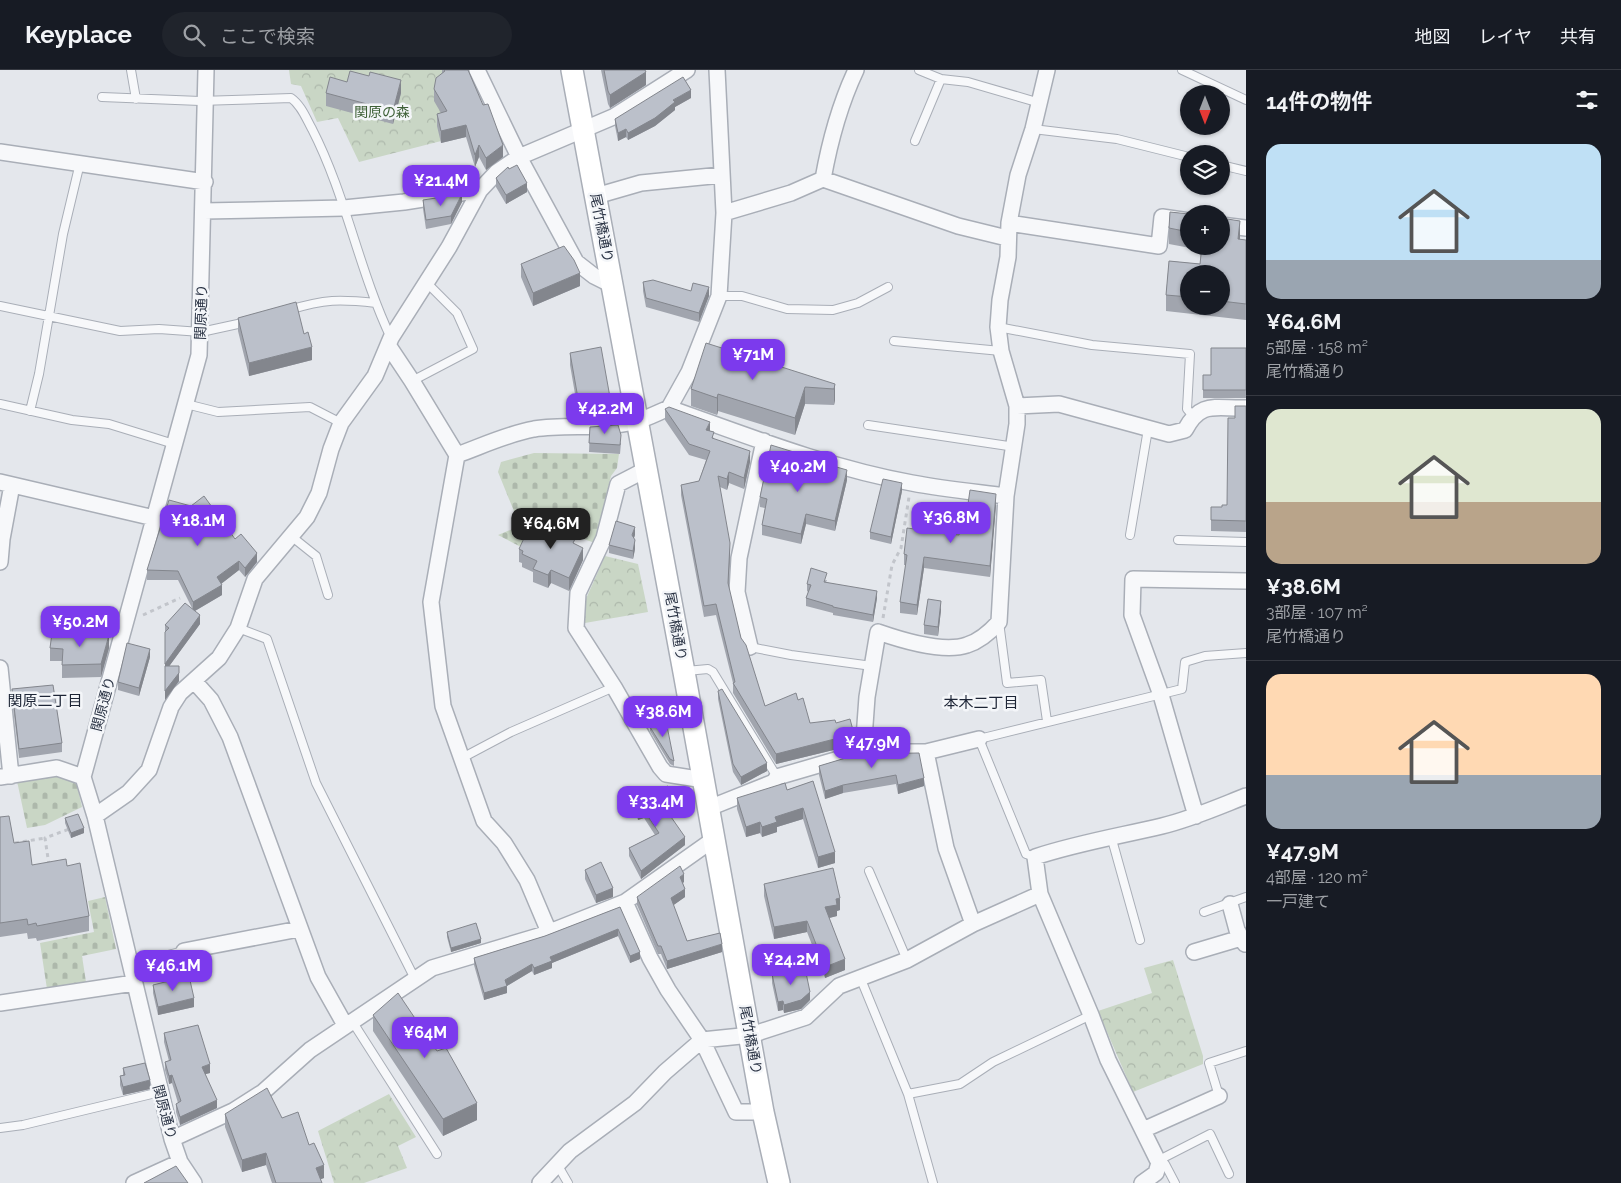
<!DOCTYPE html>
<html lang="ja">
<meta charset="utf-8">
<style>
body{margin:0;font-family:Raleway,"Noto Sans JP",sans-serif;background:#20242c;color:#f1f3f6;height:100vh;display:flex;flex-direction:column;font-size:19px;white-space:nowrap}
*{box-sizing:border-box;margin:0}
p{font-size:16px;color:#9ea1a6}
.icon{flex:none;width:28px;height:28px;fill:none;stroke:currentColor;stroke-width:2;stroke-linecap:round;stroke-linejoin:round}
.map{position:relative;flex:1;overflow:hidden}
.panel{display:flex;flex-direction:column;background:#171b24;width:375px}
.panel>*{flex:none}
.needle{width:32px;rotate:180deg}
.tools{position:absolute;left:1180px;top:15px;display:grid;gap:10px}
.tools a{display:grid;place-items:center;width:50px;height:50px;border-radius:50%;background:#171b24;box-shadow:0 1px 4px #0004;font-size:25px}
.price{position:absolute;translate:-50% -42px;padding:0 11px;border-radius:10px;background:#7c3aed;color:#fff;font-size:16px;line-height:32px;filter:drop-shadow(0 1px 2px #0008)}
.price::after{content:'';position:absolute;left:50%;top:30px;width:15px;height:11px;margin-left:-8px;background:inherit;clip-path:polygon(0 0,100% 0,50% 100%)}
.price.current{background:#222;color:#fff}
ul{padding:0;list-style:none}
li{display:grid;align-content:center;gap:10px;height:265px;padding:0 20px}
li+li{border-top:1px solid #363941}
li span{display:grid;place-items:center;height:155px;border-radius:15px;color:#555}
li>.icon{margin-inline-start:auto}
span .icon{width:90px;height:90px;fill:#fffc;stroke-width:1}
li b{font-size:21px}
h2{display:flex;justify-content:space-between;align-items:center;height:60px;padding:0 20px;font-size:21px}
header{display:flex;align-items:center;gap:30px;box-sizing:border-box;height:70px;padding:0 25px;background:#171b24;border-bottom:1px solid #363941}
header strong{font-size:24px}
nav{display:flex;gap:28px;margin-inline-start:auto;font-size:18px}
.search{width:350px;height:45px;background:#20242c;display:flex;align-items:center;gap:12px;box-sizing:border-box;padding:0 18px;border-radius:28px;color:#9ea1a6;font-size:19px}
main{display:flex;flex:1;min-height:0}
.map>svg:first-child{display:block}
.cemetery{fill:url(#cemetery-stones)}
.park{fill:url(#park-crowns)}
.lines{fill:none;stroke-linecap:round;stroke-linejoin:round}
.lane-casing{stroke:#a9aeb7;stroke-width:10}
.street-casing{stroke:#a9aeb7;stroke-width:18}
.secondary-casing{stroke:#a9aeb7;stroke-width:24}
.path{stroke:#c2c5cb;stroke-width:3;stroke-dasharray:4 4;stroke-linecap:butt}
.lane{stroke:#f7f8fa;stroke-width:8}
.street{stroke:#f7f8fa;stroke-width:15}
.secondary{stroke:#fff;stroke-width:21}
.wall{fill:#a1a5ae;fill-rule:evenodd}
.shaded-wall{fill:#83868d}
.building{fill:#bbc0ca;stroke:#83868d}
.labels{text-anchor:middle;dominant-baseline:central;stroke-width:5;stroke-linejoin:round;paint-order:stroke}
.park-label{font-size:14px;fill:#3f6138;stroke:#f4f6f9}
.street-label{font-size:14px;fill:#2b3445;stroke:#f4f6f9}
.neighbourhood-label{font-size:15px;fill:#1d2536;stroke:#f4f6f9}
</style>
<header>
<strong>Keyplace</strong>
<div class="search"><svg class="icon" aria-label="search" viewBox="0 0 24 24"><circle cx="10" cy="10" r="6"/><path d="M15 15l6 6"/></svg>ここで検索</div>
<nav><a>地図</a><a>レイヤ</a><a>共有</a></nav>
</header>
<main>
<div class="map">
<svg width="1246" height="1113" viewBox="0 0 1246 1113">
<defs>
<pattern id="cemetery-stones" width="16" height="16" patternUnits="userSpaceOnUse" patternTransform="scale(1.25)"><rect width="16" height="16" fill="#c9d6c5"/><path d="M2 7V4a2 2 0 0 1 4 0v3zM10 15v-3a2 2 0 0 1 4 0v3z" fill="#adb8ab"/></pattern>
<pattern id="park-crowns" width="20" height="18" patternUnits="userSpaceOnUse" patternTransform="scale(1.25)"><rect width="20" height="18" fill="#c9d6c5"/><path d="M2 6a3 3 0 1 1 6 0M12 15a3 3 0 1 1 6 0" fill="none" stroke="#adb8ab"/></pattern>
</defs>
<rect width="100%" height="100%" fill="#e4e7ec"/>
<path class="cemetery" d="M534,383L619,384L617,398L611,406L595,473L545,456L523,478L498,465L520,456L498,402L501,392Z
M55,706L68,708L77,715L82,737L45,755L27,758L17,711Z
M105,827L116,879L82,886L86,912L47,919L40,873L94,862L88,831Z"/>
<path class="park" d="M289,0H462L496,57L359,92L338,48L317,52L301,16L291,14Z
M605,486L638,494L648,542L585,553V531Z
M1173,890L1203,986V994L1133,1022L1098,941L1152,923L1144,898Z
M389,1024L416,1067L398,1076L407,1098L364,1113H334L318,1061Z"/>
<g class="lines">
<g class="lane-casing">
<path id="lane" d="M131,0L136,29
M919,0L941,9L968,12L1040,33
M1182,0L1246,30
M102,27L200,31L291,28C301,35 306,48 312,59C346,125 359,201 391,268
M1033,59L1117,69L1189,87
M915,71L941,9
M1221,95L1246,101
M719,226H742L787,239L833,240L858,233L888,217
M0,236L120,261L159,259L201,262L247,252
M289,240C325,229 339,229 376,233
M998,257L1092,275L1190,284L1187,339L1193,346
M894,271L1001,281
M412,311L473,279L457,243L427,213
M0,334L72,350L109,354L174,374
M186,334L218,342L310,337L341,353
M30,341L39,304L63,164L80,93
M868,355L1015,377
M1130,465L1148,359
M291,466L316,486L328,525
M1178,470L1246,472
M999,552L1007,613L1041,610L1047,651
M238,558L267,569L316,713L415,909
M750,577L791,585L872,596
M686,601L708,599L713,602L777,707
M462,688L511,662L614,617
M1111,766L1140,870
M1035,787L1026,784L979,669L1182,619L1185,592L1205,586L1246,583
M869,801L907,890
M1204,842L1246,827
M136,893L184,881
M860,907L908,1024L933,1113
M352,951L437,1084
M908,1024L960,1014L993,992L1091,945
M1219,1026L1209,993L1246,981
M0,1058L23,1055L160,1022
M557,1094L568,1113
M1175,1113L1165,1094L1159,1093L1163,1088L1210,1064L1229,1104"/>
</g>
<g class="street-casing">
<path id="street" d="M477,0L519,87L576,192L594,206L612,215
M0,82L205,112
M823,109C830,70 839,36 856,0
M596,126L641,113L722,105
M204,141L344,138L404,132L480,120
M724,143L791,123L823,109L958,156L1007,168
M1009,153L1159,176L1162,147L1189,151
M1221,155L1246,158
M388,275L412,311L457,385
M1017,336L1059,334L1169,364L1185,360C1201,330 1215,339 1246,338
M669,338L689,302L719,226L724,143L717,0
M647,399L618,414L604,468L578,523L576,558L614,617L660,697L666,704L704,710
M0,412L154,448
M0,492L2,469L12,415
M750,577L737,522L739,488L764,371
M0,598L11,706
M194,611L211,630L230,667L318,907L345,955
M863,682L867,627L878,562C901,570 944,583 967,575C980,571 990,562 999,552L1006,426L1017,354V336L1001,281L998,257L1000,230L1008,187L1009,153L1018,105L1033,59L1047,0
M926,682L946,778L973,854
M0,707L57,698L83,707
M709,738L774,712L777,707L863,682H926L979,669
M95,746L128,723L149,700L171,637L180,623L219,588L238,558L255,509L307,447L319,423L331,379L341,353L375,306L391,268L449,177L480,120L497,102L519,87L613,47L687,0
M1196,746L1161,625L1132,545L1133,509L1246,511
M625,832L650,888L668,920L702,970L736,1042H763
M1230,834L1237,860L1245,874
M549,862L527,810L504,773L484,751L443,636L431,532L457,385C482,376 507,364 534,359C568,354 604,360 637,351C648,348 659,342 669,338C748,366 829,398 912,413C943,419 975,422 1006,426
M184,881L299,859
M1194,882L1241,868
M0,933L134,913
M1143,1060L1219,1026
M172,1069L233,1041L263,1022L310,980L432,898L542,865L625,832L714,769
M134,1113L180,1092
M194,1113L180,1092L172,1069L95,746L83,707L199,285L206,0
M540,1113L570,1081L635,1033L665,1002L702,970L751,965L806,947L839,916L907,890L973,854L1040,824
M1142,1113L1156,1103L1159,1093L1108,990L1091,945L1040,824L1035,787C1077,773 1120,766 1162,756C1191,749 1218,737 1246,726"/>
</g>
<g class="secondary-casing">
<path id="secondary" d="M572,0L684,602L763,1042L779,1113"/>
</g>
<path class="path" d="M143,545L180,528
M883,548L892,495L901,478L909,427
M15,773L45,768
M49,795L45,768L72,758"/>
<use href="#lane" class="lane"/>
<use href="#street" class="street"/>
<use href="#secondary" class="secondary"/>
</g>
<path class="wall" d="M442,0H468L503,87L486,100L479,87L475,97L466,67L441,73L437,56V44L441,43L434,31V19L442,3Z
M601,0H645L646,15L610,38L608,34Z
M326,23H401L393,54L326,36Z
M691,28L675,37V40L655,56L628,70L626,67L618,71L615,56V49Z
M509,99L527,122L506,134L496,117V108Z
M423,130L462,132L451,154L426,159L423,139Z
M1170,142L1189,144V176H1221V148L1240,151V170H1246V250L1166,241V225L1169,191L1200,194L1201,180L1169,174V158ZM1189,204H1221V236H1189Z
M521,194L580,216L533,236L521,207Z
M643,212L709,226L699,252L646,237L643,221Z
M238,248L304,264L312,290L249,306L238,261Z
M1246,278V328H1203V305H1211Z
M570,283L611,333V346L579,347L570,295Z
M835,314V330L834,335L805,334L795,365L718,341L717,345L691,336V319Z
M1246,336V462L1211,461V437H1222L1227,435L1235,348Z
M665,339L710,361L714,369L750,392L744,419L729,413L727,420L720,417L730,484L728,516L741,568L765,636L798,630L810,653H836L854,675L776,694L733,623V613L716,545L704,547L681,425V415L699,411L706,390L689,385L665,350Z
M590,357L621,373L620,384L589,382Z
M797,393L794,402L823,409L847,410L835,461L806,454L801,474L762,465V455L765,438L760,437V427Z
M902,421L891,474L870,469V462Z
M996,435L990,507L924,498L917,545L900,543V532L906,495H904V484L959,465L965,455Z
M635,465L634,468L635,479L633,489L609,483V475Z
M235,469L257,492L245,507L239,500L221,514L222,525L195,541L200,554L169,596L179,611L165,630V555L192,538L178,510H147V500Z
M575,474L583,490L569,521L551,513L548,518L533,512V502L522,497V493L519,492V479Z
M827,510L826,512L877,528L873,552L833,545V543L806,536V528L808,522L807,521V514Z
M941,540L938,566L924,564V555Z
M50,578H109L101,607L62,608V591H50Z
M150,587L139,626L118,620V612Z
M12,619L62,673V682L19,688L12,628Z
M718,621L767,701L741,715L733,702L718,629Z
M650,657L674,691V696L670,694L650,661Z
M859,684L924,716L898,724L896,714L843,723L825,729L819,705V696Z
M813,711L835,793L818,798L803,749L777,757V762L762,767L760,763L746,767L737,739V728L787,720Z
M633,727L672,739L666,741L685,775L641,809L629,786V778L655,765L644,748L638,750L633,735Z
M0,747L14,773L32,795L67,796L89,846V861L37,871L36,868L28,869L27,863L0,867Z
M65,748L84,763L71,768L65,753Z
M585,800L613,827L596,833L585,809Z
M684,812L683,813L685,827L673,835L687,871L722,882L667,899L661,884H658L637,835V827Z
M764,814L840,840L837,841V846L829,848L845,900L825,908L807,862L774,869L764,826Z
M620,837L640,889L630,893L618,866L552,893V898L534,905L532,901L507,916V923L484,930L474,895V888L545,866Z
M447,862L481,873L451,882L447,867Z
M772,904L810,930L801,939L784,943L783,940L778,941L772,913Z
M153,915L194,937L158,945L153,923Z
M373,945L437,981L477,1050L443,1066L373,961Z
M164,963L210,1003L205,1004L217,1038L180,1055L176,1042V1034L178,1033L172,1013L169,1014L165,1000V992L169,991L164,972Z
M123,998L150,1019L123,1025L120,1015V1006L123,1005Z
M225,1044L309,1075L324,1108L320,1109L322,1113H272L266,1095L242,1102L225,1057Z"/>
<path class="shaded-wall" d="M646,2V15L610,38V25Z
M401,10V23L393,54V41Z
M691,20V28L675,37V40L655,56L628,70V63L673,30Z
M466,55V67L441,73V61Z
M626,59V67L618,71V63Z
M479,75V87L475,97V85Z
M503,75V87L486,100V88Z
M527,113V122L506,134V125Z
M462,124V132L451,154V146Z
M1240,151V167L1238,185V169Z
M580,203V216L533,236V223Z
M709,217V226L699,252V243Z
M312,277V290L249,306V293Z
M835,314V330L834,335V319Z
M805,317V334L795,365V348Z
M718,324V341L717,345V328Z
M710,352V363L706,360Z
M750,381V392L744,419V408Z
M797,383V393L792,412V402Z
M847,400V410L835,461V451Z
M729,402V413L727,420V409Z
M902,413V421L891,474V467Z
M996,424V435L990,507V496Z
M806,444V454L801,474V464Z
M635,457V465L632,473V465Z
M635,470V479L633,489V481Z
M730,473V484L728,524V513Z
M583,478V490L569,521V508Z
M257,483V492L245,507V498Z
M924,487V498L917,545V535Z
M239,491V500L217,517V507Z
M551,500V513L548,518V505Z
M222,515V525L193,542V532Z
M877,521V528L873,552V545Z
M941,531V540L938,566V557Z
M200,545V554L165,602V594Z
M109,565V578L101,607V594Z
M150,579V587L139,626V618Z
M179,596V611L165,630V621Z
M854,664V675L776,694V684Z
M767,693V701L741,715V707Z
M924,708V716L898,724V715Z
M843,715V723L825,729V721Z
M672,731V739L662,742V734Z
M803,738V749L777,757V762L762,767V757L775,747Z
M644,740V748L638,750V742Z
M760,752V763L746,767V757Z
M84,758V763L71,768V763Z
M685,767V775L641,809V801Z
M835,782V793L818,798V787Z
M684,804V812L680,815V807Z
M613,818V827L596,833V825Z
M685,819V827L671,837V828Z
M840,828V840L837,841V846L825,849V837L836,829Z
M807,851V862L774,869V857Z
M618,859V866L552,893V898L534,905V898L550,887Z
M481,869V873L451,882V878Z
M722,874V882L667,899V891Z
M640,882V889L630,893V886Z
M845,889V900L825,908V897Z
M532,894V901L505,917L507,916V923L484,930V923Z
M810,922V930L801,939L784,943V935Z
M194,928V937L158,945V937Z
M783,931V940L778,941V932Z
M210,994V1003L202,1005V997Z
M172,1005V1013L169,1014V1006Z
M150,1010V1019L123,1025V1017Z
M217,1030V1038L180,1055V1047Z
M477,1033V1050L443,1066V1049Z
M266,1083V1095L242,1102V1090Z
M324,1095V1108L316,1111V1098Z"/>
<path class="building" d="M444,0H468L483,35L488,34L503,75L486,88L479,75L475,85L466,55L441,61L437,44L447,41L434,19L436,8L445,1Z
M604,0H645L646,2L610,25L608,21Z
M350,1L369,6L370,2L401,10L393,41L326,23L330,7L347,12Z
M683,7L691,20L673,30L675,32L655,48L628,63L626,59L618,63L615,49Z
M517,95L527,113L506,125L496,108L508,97L509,99Z
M462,124L451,146L426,150L423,130Z
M1170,142L1189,144V162L1169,158Z
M1221,148L1240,151L1238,169L1246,170V234L1221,231V204H1189V227L1166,225L1169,191L1200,194L1202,176H1221Z
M564,176L574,190L580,203L533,223L521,194Z
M653,210L691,221L693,213L709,217L699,243L646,228L643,212Z
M296,232L304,264L308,262L312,277L249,293L238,248Z
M706,273L835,314L834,319L805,317L795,348L718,324L717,328L691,319Z
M601,277L611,333L579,334L570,283Z
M1211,278H1246V320H1203V305H1211Z
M1235,336H1246V451L1211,450V437H1222V435H1227L1228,348H1235Z
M669,337L710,352L706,360L714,362L712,368L750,381L744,408L729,402L727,409L718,406L730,473L728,513L741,568L746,575L765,636L796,623L798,630L803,628L810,653L835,650L836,653L850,649L854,664L776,684L733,613L735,612L716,534L704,536L681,415L699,411L710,381L689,374L665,339Z
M618,355L621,365L620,375L589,373L590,357Z
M771,375L797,383L792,402L823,409L826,394L847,400L835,451L806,444L801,464L762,455L767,429L760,427Z
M883,409L902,413L891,467L870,462Z
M970,420L996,424L990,496L924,487L917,535L900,532L907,485L904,484L907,458L959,465L960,454L965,455Z
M204,426L235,469L241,464L257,483L245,498L239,491L217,507L222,515L193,532L178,501L147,500L169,430L191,436Z
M616,451L635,457L632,465L635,470L633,481L609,475Z
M536,452L575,469L573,473L583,478L569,508L551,500L548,505L533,499L537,491L522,484L523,481L519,479L531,453L534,454Z
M811,498L827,503L824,512L877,521L873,545L833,537V536L806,528L811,515L807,514Z
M928,529L941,531L938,557L924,555Z
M185,533L200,545L165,594V562L169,558L165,555Z
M52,563L109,565L101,594L62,595L63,579L50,578Z
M127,573L150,579L139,618L118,612Z
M165,596H179V603L165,621Z
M53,615L62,673L19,679L12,619Z
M722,619L767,693L741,707L733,694L718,621Z
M666,651L674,691L670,689L650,657Z
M919,683L924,708L898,715L896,705L843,715L825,721L819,696L859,684Z
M813,711L835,782L818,787L803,738L775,747L777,752L762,757L760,752L746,757L737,728L785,713L787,720Z
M668,716L672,731L662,734L685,767L641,801L629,778L659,763L644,740L638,742L633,727Z
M78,744L84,758L71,763L65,748Z
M9,746L14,773L29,771L32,795L66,789L67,796L80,793L89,846L37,856L36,853L28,855L27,849L0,853V747Z
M601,792L613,818L596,825L585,800Z
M680,796L684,804L680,807L685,819L671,828L687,871L720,863L722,874L667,891L661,876H658L637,827Z
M833,798L840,828L836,829L837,835L825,837L845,889L825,897L807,851L774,857L764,814Z
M620,837L640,882L630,886L618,859L550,887L552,891L534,898L532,894L505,910L507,916L484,923L474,888L545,866Z
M476,853L481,869L451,878L447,862Z
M805,898L810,922L801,930L784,935L783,931L778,932L772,904Z
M189,906L194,928L158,937L153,915Z
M398,923L437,981L446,978L477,1033L443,1049L373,945Z
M198,955L210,994L202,997L217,1030L180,1047L176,1034L181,1031L172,1005L169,1006L165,992L171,990L164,963Z
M145,993L150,1010L123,1017L120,1006L125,1005L123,998Z
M267,1018L282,1048L298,1042L309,1075L314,1073L324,1095L316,1098L322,1113H276L266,1083L242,1090L225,1044Z
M176,1096L188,1113H144Z"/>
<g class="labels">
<g class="park-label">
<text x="382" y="42">関原の森</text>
</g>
<g class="street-label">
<text transform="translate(602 158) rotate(79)">尾竹橋通り</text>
<text transform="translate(201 242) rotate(-88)">関原通り</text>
<text transform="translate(676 556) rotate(80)">尾竹橋通り</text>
<text transform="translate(103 634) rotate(-75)">関原通り</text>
<text transform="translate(751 970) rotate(80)">尾竹橋通り</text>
<text transform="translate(165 1042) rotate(75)">関原通り</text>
</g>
<g class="neighbourhood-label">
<text x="45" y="631">関原二丁目</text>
<text x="981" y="633">本木二丁目</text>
</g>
</g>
</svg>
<div class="tools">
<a><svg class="needle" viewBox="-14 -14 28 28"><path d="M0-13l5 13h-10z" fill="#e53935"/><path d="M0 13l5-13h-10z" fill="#9ea1a6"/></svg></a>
<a><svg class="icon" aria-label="layers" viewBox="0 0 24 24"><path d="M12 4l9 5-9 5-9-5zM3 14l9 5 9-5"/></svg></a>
<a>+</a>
<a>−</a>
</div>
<b class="price" style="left:441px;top:137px">¥21.4M</b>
<b class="price" style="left:753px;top:311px">¥71M</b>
<b class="price" style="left:605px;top:365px">¥42.2M</b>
<b class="price" style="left:798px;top:423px">¥40.2M</b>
<b class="price" style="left:951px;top:474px">¥36.8M</b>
<b class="price" style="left:198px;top:477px">¥18.1M</b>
<b class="price current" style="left:551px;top:480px">¥64.6M</b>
<b class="price" style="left:80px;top:578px">¥50.2M</b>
<b class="price" style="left:663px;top:668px">¥38.6M</b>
<b class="price" style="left:872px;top:699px">¥47.9M</b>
<b class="price" style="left:656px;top:758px">¥33.4M</b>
<b class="price" style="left:791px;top:916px">¥24.2M</b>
<b class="price" style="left:173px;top:922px">¥46.1M</b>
<b class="price" style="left:425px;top:989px">¥64M</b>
</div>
<section class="panel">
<h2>14件の物件<svg class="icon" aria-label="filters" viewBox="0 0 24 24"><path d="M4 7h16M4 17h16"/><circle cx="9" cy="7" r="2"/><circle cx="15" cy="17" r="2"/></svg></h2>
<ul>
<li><span style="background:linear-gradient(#bfe0f5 75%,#9aa5b1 0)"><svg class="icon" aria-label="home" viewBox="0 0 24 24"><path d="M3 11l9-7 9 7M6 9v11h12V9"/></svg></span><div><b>¥64.6M</b><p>5部屋 · 158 m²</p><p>尾竹橋通り</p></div></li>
<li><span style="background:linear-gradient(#dfe7d0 60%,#b9a48a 0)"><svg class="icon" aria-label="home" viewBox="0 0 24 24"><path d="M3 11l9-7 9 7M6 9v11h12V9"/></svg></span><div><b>¥38.6M</b><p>3部屋 · 107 m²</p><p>尾竹橋通り</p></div></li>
<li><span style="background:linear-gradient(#ffd9b3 65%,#9aa5b1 0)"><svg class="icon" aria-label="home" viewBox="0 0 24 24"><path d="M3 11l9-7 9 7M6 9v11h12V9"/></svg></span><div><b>¥47.9M</b><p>4部屋 · 120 m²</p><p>一戸建て</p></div></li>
</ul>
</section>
</main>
